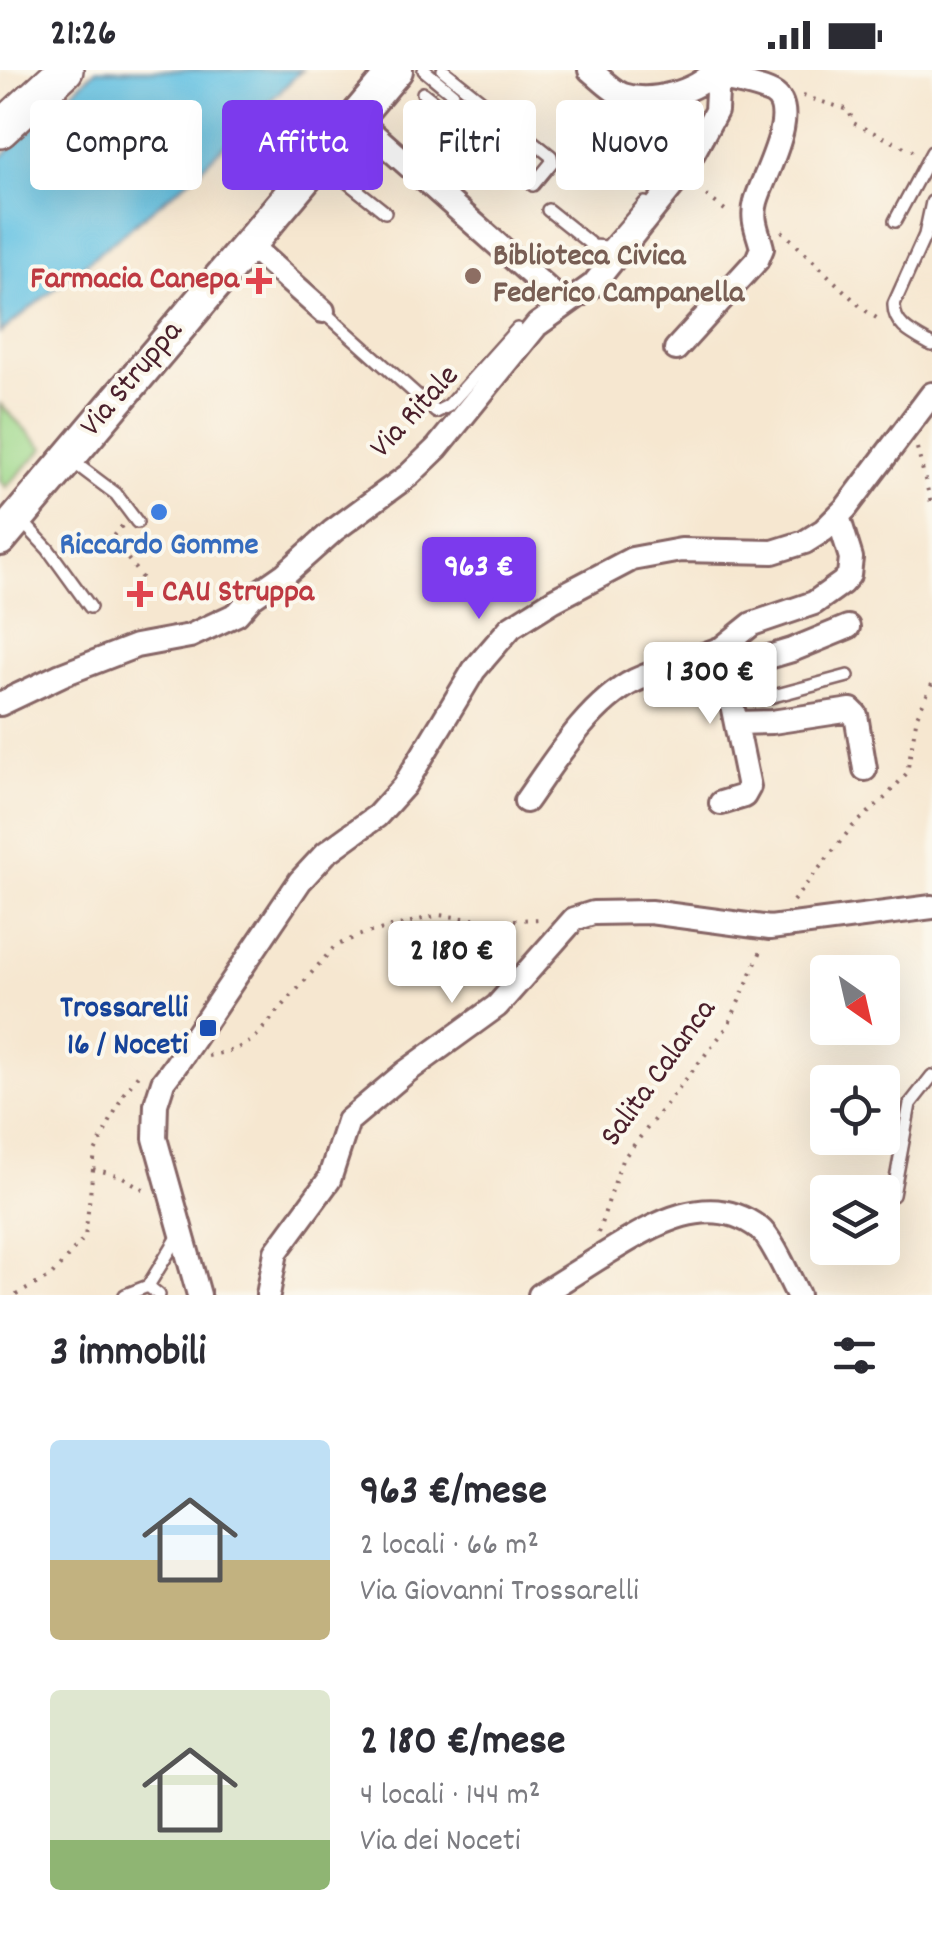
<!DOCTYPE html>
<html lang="it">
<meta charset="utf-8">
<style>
body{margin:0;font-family:Dekko,sans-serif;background:#f2f2f3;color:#2b2b33;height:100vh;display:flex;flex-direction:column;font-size:38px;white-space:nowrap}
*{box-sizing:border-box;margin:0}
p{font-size:32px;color:#7c7c81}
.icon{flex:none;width:55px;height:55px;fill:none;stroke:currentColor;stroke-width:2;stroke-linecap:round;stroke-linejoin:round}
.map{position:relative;height:1225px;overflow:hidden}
.sheet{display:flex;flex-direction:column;background:#fff;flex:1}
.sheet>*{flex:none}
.top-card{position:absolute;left:30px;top:30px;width:872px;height:90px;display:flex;gap:20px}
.needle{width:65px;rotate:146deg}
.tools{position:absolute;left:810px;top:885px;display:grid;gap:20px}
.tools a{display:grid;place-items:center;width:90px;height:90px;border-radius:10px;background:#fff;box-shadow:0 10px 40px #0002;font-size:50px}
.price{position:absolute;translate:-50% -85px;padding:0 22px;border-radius:10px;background:#fff;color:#222;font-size:32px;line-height:65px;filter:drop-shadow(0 2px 5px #0008)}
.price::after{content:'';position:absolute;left:50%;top:60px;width:30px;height:22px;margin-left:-15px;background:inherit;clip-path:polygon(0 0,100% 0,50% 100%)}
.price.active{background:#7c3aed;color:#fff}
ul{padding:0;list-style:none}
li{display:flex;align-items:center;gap:30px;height:250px;padding:0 50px}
li span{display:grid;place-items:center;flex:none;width:280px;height:200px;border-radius:10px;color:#555}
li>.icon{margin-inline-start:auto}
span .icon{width:120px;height:120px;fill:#fffc;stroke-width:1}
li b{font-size:42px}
h2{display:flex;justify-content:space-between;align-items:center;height:120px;padding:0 50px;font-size:42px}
.pill{padding:0 35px;border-radius:10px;background:#fff;box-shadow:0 10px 40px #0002;font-size:35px;line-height:90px}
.pill.active{background:#7c3aed;color:#fff}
.status{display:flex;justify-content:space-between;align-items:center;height:70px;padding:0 50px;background:#fff;direction:ltr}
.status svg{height:28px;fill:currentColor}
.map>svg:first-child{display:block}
.green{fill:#9ed88b;stroke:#747c5b;stroke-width:2.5}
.water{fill:#65c2e3;stroke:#587087;stroke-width:2.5}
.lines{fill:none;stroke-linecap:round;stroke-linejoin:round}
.lane-casing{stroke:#866565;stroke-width:16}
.street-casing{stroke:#866565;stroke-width:28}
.secondary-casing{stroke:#866565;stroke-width:38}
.primary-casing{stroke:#866565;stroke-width:40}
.path{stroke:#866565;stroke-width:4;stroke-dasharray:2.5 8;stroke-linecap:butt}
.lane{stroke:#fff;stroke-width:11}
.street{stroke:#fff;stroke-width:22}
.secondary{stroke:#fff;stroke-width:32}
.primary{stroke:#fff;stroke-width:35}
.street-bridge-casing{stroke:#866565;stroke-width:28;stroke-linecap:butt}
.street-bridge{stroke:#fff;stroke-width:22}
.education-dot{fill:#8d6e63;stroke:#fbf7ec;stroke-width:4}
.health-dot{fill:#e0444e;stroke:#fbf7ec;stroke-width:4}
.shop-dot{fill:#3f7fe0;stroke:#fbf7ec;stroke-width:4}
.transit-dot{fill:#1a4fb4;stroke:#fbf7ec;stroke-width:4}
.labels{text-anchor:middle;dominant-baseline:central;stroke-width:8;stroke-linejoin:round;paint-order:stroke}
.education-label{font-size:32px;font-weight:bold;fill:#785e54;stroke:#fbf7ec;text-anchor:start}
.health-label{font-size:32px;font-weight:bold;fill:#be3a42;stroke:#fbf7ec;text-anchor:end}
.street-label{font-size:32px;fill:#4a1f2b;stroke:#fbf7ec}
.shop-label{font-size:32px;font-weight:bold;fill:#366cbe;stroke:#fbf7ec}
.transit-label{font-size:32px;font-weight:bold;fill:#164399;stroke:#fbf7ec;text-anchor:end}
</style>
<div class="status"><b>21:26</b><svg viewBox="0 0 49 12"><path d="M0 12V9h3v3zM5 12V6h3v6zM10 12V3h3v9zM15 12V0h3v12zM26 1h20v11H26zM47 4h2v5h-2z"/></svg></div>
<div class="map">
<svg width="932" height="1225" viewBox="0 0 932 1225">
<rect width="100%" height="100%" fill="#fbf7ec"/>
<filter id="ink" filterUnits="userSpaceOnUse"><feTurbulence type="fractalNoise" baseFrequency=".01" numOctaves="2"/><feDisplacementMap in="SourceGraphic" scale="20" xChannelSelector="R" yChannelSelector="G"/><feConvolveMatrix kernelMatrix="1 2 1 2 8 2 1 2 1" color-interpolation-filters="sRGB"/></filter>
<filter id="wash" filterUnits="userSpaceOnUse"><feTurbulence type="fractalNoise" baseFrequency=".0048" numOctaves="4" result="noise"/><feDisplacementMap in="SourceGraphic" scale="40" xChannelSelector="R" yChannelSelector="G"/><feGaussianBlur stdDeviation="2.25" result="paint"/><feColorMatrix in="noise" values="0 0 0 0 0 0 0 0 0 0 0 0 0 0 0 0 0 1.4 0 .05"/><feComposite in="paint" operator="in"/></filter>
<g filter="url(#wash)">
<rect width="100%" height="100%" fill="#f6e7d0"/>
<path class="green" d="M0,334L44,378L6,417L0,411Z"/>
<path class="water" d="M96,0H302L191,108L0,263V88Z"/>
</g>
<g filter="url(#ink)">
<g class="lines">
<g class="lane-casing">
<path id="lane" d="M424,0L453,24V31L446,41L505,87
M443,0L551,86L552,92L533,115
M423,23L446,41
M322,92L385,142
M932,132L925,165L894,234C893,256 914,265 932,275
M548,140L593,176L607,177L645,133
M895,151L932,82
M323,241L436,342L448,336L517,259
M72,391L116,424L137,452
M22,451L48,479L90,537
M762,629L848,606
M893,1125L910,1034L932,1006
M148,1216L181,1162
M125,1225L148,1216L159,1225"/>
</g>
<g class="street-casing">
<path id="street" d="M590,0C600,8 612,21 623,25C651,34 697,22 715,0
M621,25L692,82
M354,47L551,222
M247,173L323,241
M676,279L757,190L762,178C758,161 751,150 756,132C762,107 803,40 772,23C755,14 729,12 711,6
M838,446L851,488L849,505L842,513L814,533L752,554L722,578L725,600L792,580L848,557
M0,634L61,605L136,576L190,566L237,544L252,527L285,504L333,461L409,405L437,378L537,255L593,215L681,105L716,41L717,22L711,6
M736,653L772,652L851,640L856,645L865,699
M526,731C554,691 590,633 634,611C662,598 693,590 722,578
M721,733L744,726L749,717L725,600
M184,983L300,811L326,783L377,746L404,716L474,600L511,557L554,530L632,489L681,480L773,482L805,472L824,460L846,438L932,324
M173,999L163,1012L156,1034L155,1068L199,1225
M602,1186C648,1158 707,1118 759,1158C772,1168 789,1208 798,1225
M268,1225L276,1182L329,1110L348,1051L406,1002L497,936L574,849L593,843L650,842L770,858L932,837
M540,1225L583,1198"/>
</g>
<g class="secondary-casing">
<path id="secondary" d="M0,469L396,0"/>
</g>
<g class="primary-casing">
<path id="primary" d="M0,60L65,0"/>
</g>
<path class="path" d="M803,26L849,40L853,53L913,81
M698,119L730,144
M782,161L863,239L878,249
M917,378L932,437
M122,456L112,467L146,514
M793,831L852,757L886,727L907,703L917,646L932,614
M208,986L234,980L253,970L335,876L363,864L439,845L489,851L542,849
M93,1099L121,1106L148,1122
M598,1163L622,1090L728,956L761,881
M16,1225L51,1206L85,1167L95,1082L124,1023L142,1000"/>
<use href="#lane" class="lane"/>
<use href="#street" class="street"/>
<use href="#secondary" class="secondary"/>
<use href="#primary" class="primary"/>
<g class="street-bridge-casing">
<path id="street-bridge" d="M173,999L184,983
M583,1198L602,1186"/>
</g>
<use href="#street-bridge" class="street-bridge"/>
</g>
</g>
<circle class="education-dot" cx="473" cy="206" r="10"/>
<g class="health-dot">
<path d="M254 196h10v10h10v10h-10v10h-10v-10h-10v-10h10z"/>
<path d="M135 509h10v10h10v10h-10v10h-10v-10h-10v-10h10z"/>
</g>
<circle class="shop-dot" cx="159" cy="442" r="10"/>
<rect class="transit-dot" x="198" y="948" width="20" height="20" rx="5"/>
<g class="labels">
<g class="education-label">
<text x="493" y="188">Biblioteca Civica<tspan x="493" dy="37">Federico Campanella</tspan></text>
</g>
<g class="health-label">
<text x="239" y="211">Farmacia Canepa</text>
<text x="162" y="524" text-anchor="start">CAU Struppa</text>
</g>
<g class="street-label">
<text transform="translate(133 310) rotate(-50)">Via Struppa</text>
<text transform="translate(416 343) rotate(-47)">Via Ritale</text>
<text transform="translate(660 1004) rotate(-54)">Salita Calanca</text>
</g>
<g class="shop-label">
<text x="159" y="477">Riccardo Gomme</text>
</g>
<g class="transit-label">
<text x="188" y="940">Trossarelli<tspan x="188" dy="37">16 / Noceti</tspan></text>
</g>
</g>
</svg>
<div class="tools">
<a><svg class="needle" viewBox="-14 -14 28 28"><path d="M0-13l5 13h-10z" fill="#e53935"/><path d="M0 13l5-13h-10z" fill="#7c7c81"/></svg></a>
<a><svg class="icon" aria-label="locate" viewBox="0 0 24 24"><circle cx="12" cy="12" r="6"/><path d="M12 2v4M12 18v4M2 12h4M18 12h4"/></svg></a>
<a><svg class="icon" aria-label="layers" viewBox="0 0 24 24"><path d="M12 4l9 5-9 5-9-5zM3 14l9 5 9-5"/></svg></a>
</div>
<b class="price active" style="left:479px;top:552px">963 €</b>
<b class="price" style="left:710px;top:657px">1 300 €</b>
<b class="price" style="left:452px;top:936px">2 180 €</b>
<div class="top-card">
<a class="pill">Compra</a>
<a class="pill active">Affitta</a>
<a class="pill">Filtri</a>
<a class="pill">Nuovo</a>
</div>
</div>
<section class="sheet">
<h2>3 immobili<svg class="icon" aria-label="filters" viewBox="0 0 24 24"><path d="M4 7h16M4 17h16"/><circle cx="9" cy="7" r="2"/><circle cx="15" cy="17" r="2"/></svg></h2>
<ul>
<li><span style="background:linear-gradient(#bfe0f5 60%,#c2b280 0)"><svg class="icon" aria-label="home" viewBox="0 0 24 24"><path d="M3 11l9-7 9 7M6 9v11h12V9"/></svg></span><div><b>963 €/mese</b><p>2 locali · 66 m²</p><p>Via Giovanni Trossarelli</p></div></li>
<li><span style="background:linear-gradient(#dfe7d0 75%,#8fb573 0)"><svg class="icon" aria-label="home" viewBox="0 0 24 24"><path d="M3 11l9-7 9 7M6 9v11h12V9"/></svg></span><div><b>2 180 €/mese</b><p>4 locali · 144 m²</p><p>Via dei Noceti</p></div></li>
</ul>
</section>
